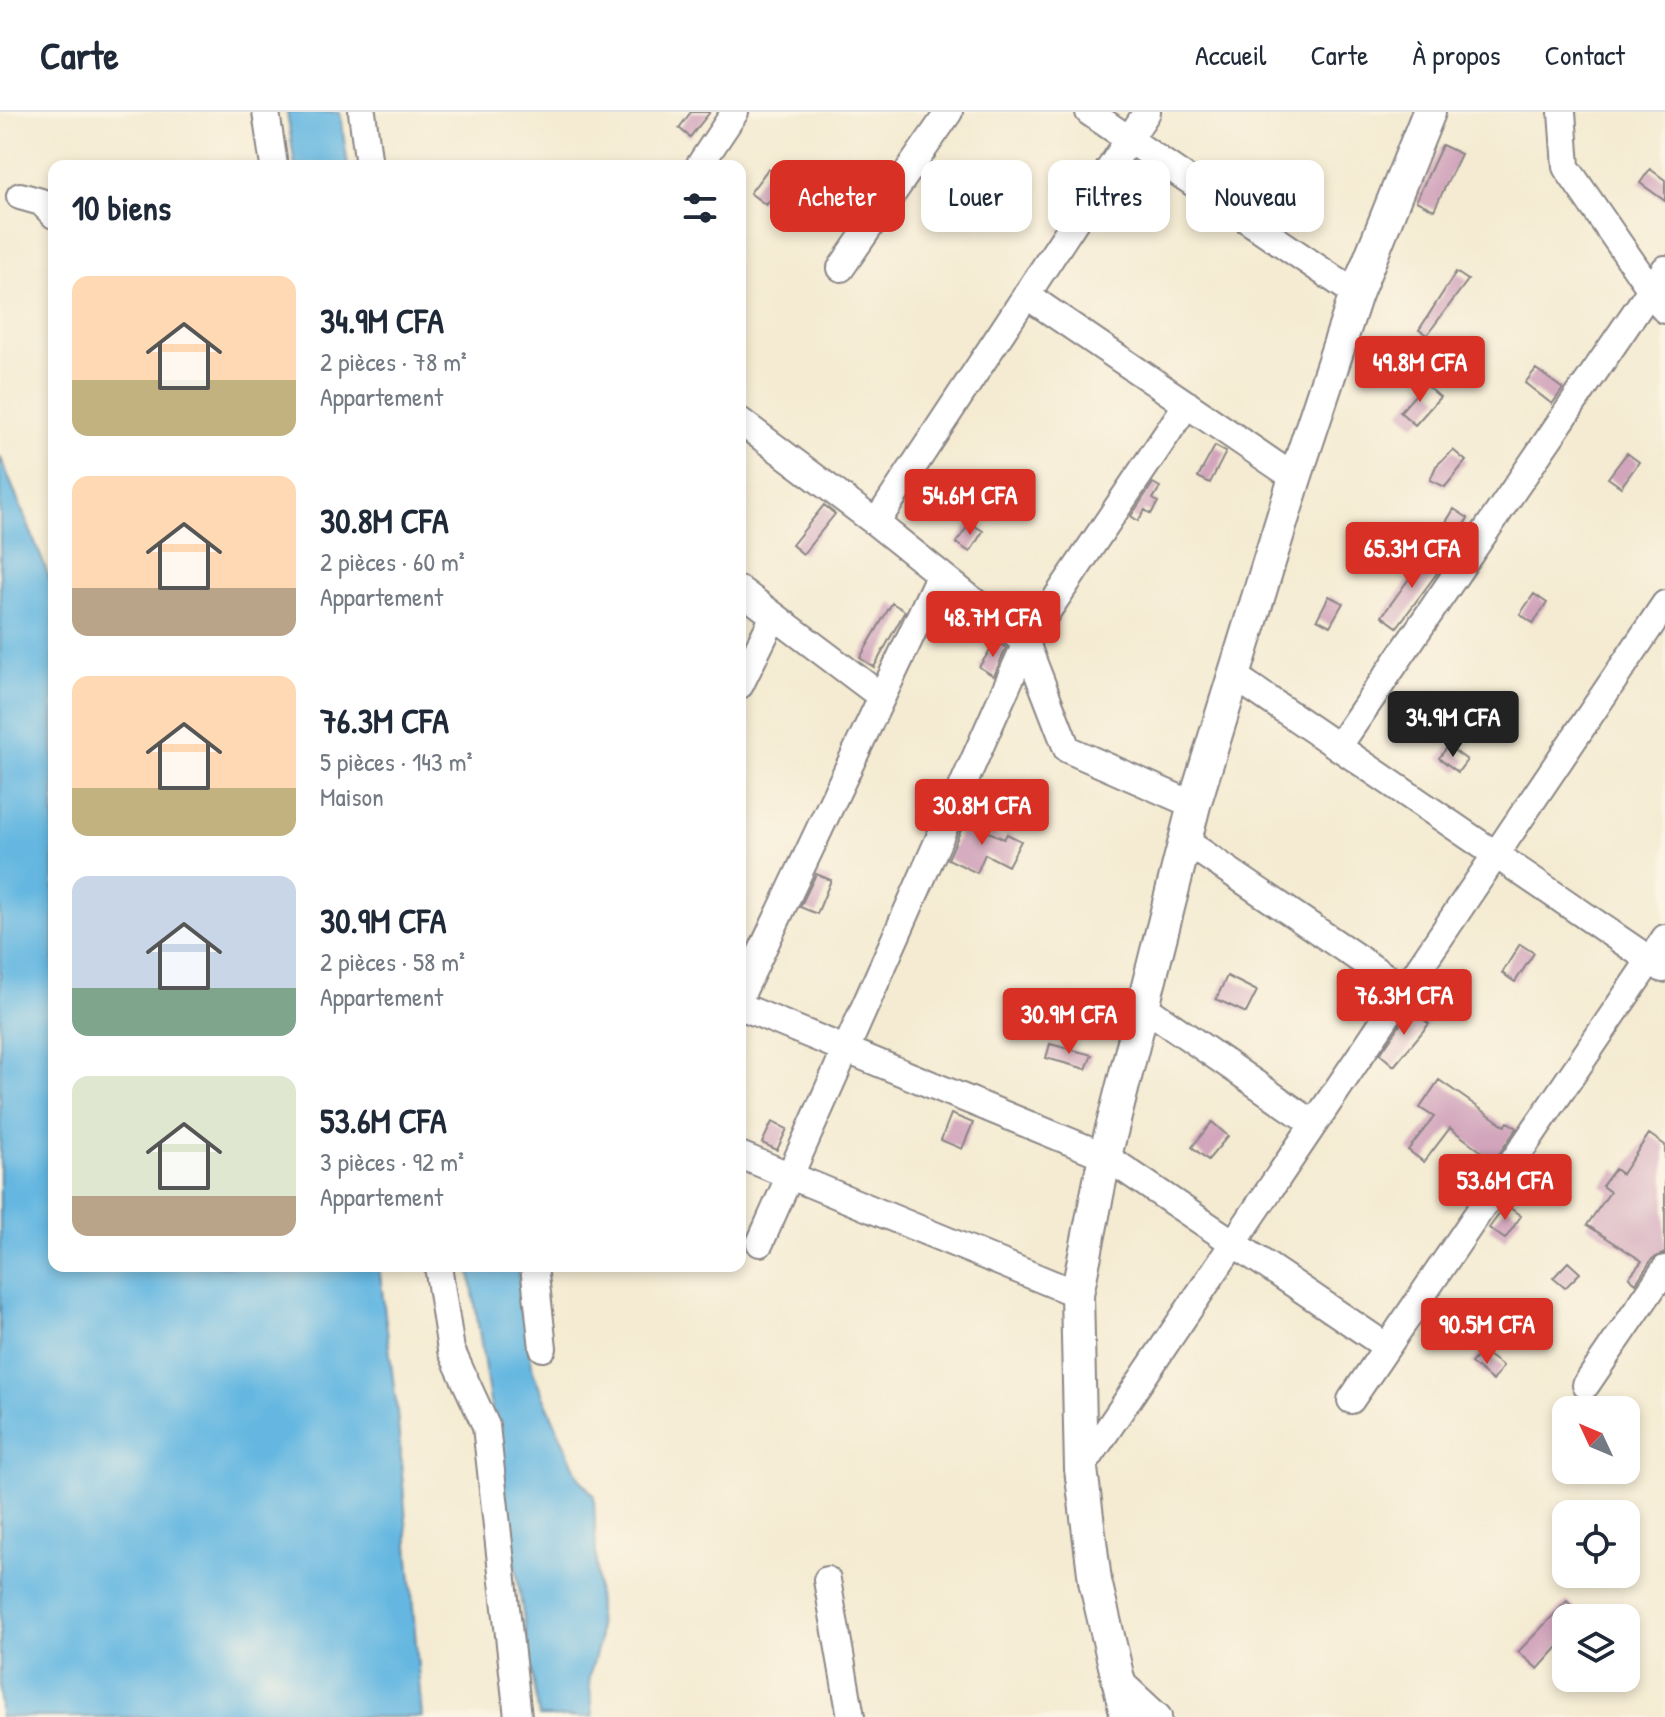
<!DOCTYPE html>
<html lang="fr">
<meta charset="utf-8">
<style>
body{margin:0;font-family:"Patrick Hand",sans-serif;background:#f6f6f7;color:#1f2937;height:100vh;display:flex;flex-direction:column;font-size:30px;white-space:nowrap}
*{box-sizing:border-box;margin:0}
p{font-size:26px;color:#747a83}
.icon{flex:none;width:44px;height:44px;fill:none;stroke:currentColor;stroke-width:2;stroke-linecap:round;stroke-linejoin:round}
.map{position:relative;flex:1;overflow:hidden}
.panel{position:absolute;left:48px;top:48px;width:698px;height:1112px;display:flex;flex-direction:column;background:#fff;border-radius:16px;box-shadow:0 4px 12px #0003}
.panel>*{flex:none}
.top-card{position:absolute;left:770px;top:48px;width:760px;height:72px;display:flex;gap:16px}
.needle{width:52px;rotate:314deg}
.buttons{position:absolute;left:1552px;top:1284px;display:grid;gap:16px}
.buttons a{display:grid;place-items:center;width:88px;height:88px;border-radius:16px;background:#fff;box-shadow:0 4px 12px #0003;font-size:40px}
.price{position:absolute;translate:-50% -68px;padding:0 18px;border-radius:8px;background:#d93025;color:#fff;font-size:26px;line-height:52px;filter:drop-shadow(0 2px 4px #0008)}
.price::after{content:'';position:absolute;left:50%;top:48px;width:24px;height:18px;margin-left:-12px;background:inherit;clip-path:polygon(0 0,100% 0,50% 100%)}
.price.active{background:#222;color:#fff}
ul{padding:0;list-style:none}
li{display:flex;align-items:center;gap:24px;height:200px;padding:0 24px}
li span{display:grid;place-items:center;flex:none;width:224px;height:160px;border-radius:16px;color:#555}
li>.icon{margin-inline-start:auto}
span .icon{width:96px;height:96px;fill:#fffc;stroke-width:1}
li b{font-size:34px}
h2{display:flex;justify-content:space-between;align-items:center;height:96px;padding:0 24px;font-size:34px}
.pill{padding:0 28px;border-radius:16px;background:#fff;box-shadow:0 4px 12px #0003;font-size:28px;line-height:72px}
.pill.active{background:#d93025;color:#fff}
header{display:flex;align-items:center;gap:48px;box-sizing:border-box;height:112px;padding:0 40px;background:#fff;border-bottom:2px solid #e0e1e3}
header strong{font-size:38px}
nav{display:flex;gap:44px;margin-inline-start:auto;font-size:28px}
.map>svg:first-child{display:block}
.water{fill:#65b7e1;stroke:#446c8e;stroke-width:2}
.building{fill:#d2a5bc}
.lines{fill:none;stroke-linecap:round;stroke-linejoin:round}
.minor-casing{stroke:#8b8686;stroke-width:30}
.major-casing{stroke:#8b8686;stroke-width:36}
.minor{stroke:#fff;stroke-width:26}
.major{stroke:#fff;stroke-width:32}
</style>
<header>
<strong>Carte</strong>
<nav><a>Accueil</a><a>Carte</a><a>À propos</a><a>Contact</a></nav>
</header>
<div class="map">
<svg width="1665" height="1605" viewBox="0 0 1665 1605">
<rect width="100%" height="100%" fill="#fcf5e5"/>
<filter id="ink" filterUnits="userSpaceOnUse"><feTurbulence type="fractalNoise" baseFrequency=".0125" numOctaves="2"/><feDisplacementMap in="SourceGraphic" scale="16" xChannelSelector="R" yChannelSelector="G"/><feConvolveMatrix kernelMatrix="1 2 1 2 8 2 1 2 1" color-interpolation-filters="sRGB"/></filter>
<filter id="wash" filterUnits="userSpaceOnUse"><feTurbulence type="fractalNoise" baseFrequency=".006" numOctaves="4" result="noise"/><feDisplacementMap in="SourceGraphic" scale="32" xChannelSelector="R" yChannelSelector="G"/><feGaussianBlur stdDeviation="1.8" result="paint"/><feColorMatrix in="noise" values="0 0 0 0 0 0 0 0 0 0 0 0 0 0 0 0 0 1.4 0 .05"/><feComposite in="paint" operator="in"/></filter>
<g filter="url(#wash)">
<rect width="100%" height="100%" fill="#f4ebd2"/>
<path class="water" d="M287,0H340L348,54H295Z
M0,344L54,477V1154H379L397,1299L422,1605H0Z
M469,1154H517L533,1260L579,1366L594,1384L599,1530L589,1566L593,1605H539Z"/>
<g id="blocks">
<path class="building" d="M691,0H710L690,25L679,16Z
M1442,33L1461,42L1434,98L1416,89Z
M768,57L784,70L766,93L750,81Z
M1650,57L1665,68V89L1640,71Z
M1067,58L1082,70L1070,87L1054,75Z
M1456,160L1468,168L1427,223L1419,218Z
M1536,257L1563,277L1552,292L1525,271Z
M1425,272L1440,285L1415,313L1400,300Z
M1215,334L1226,340L1210,371L1198,365Z
M1453,338L1466,349L1445,375L1430,368L1436,354Z
M1627,341L1639,350L1621,375L1608,366Z
M1153,371L1160,375L1153,387L1158,390L1151,402L1145,398L1138,409L1131,404Z
M824,393L835,402L803,442L792,433Z
M1454,397L1468,406L1457,424L1443,415Z
M970,411L983,419L970,440L956,431Z
M1427,442L1443,453L1397,515L1382,504Z
M1534,482L1547,491L1533,511L1520,502Z
M1329,484L1343,491L1330,514L1317,507Z
M892,491L905,499L874,555L860,546Z
M996,529L1006,536L994,564L979,555Z
M1448,634L1467,648L1458,660L1439,646Z
M965,709L1004,727L1007,722L1021,729L1008,754L985,742L977,761L948,747Z
M816,762L831,768L817,802L800,795Z
M1520,832L1534,841L1515,870L1502,861Z
M1227,864L1257,879L1246,901L1216,887Z
M1411,897L1429,912L1394,954L1380,942Z
M1050,932L1092,943L1086,957L1046,946Z
M1439,968L1505,1014L1508,1010L1517,1016L1494,1049L1450,1016L1424,1050L1408,1038L1434,1005L1420,996Z
M951,1002L973,1011L962,1037L941,1028Z
M772,1010L787,1017L777,1038L762,1031Z
M1212,1010L1228,1024L1208,1048L1192,1035Z
M1649,1022L1665,1033V1141L1652,1147L1636,1171L1629,1165L1642,1149L1587,1113L1610,1080L1602,1074L1615,1057L1622,1062Z
M1506,1093L1521,1104L1505,1127L1489,1116Z
M1568,1150L1580,1161L1565,1176L1553,1166Z
M1482,1239L1503,1254L1493,1269L1471,1251Z
M1567,1489L1584,1506H1566V1526L1538,1557L1518,1540Z"/>
</g>
</g>
<g filter="url(#ink)">
<use href="#blocks" fill-opacity="0" stroke="#8b8686" stroke-width="2"/>
<g class="lines">
<g class="minor-casing">
<path id="minor" d="M266,0L274,54
M362,0L369,54
M1089,0L1356,182
M1562,0L1566,55L1665,198
M699,54L735,0
M20,84L41,90L54,103
M841,156L949,0
M1026,183L1295,366
M740,309L876,411L1026,531L1067,637L1194,693
M876,411L1147,0
M740,478L882,585
M1233,563L1663,857
M740,573L774,504
M1338,635L1665,157
M1185,729L1405,878
M740,885L940,462
M740,894L1105,1044L1387,1235
M1143,894L1314,1012
M740,1043L1077,1182
M760,1131L1026,531L1187,292
M438,1154L451,1238L486,1314L518,1605
M534,1154L543,1236
M1586,1273L1665,1157
M1351,1288L1665,826
M1081,1357L1665,492
M827,1468L851,1605
M1117,1567L1158,1605"/>
</g>
<g class="major-casing">
<path id="major" d="M1127,1605L1095,1469L1081,1357L1077,1182L1105,1044L1194,693L1295,366L1356,182L1429,0"/>
</g>
<use href="#minor" class="minor"/>
<use href="#major" class="major"/>
</g>
</g>
</svg>
<div class="buttons">
<a><svg class="needle" viewBox="-14 -14 28 28"><path d="M0-13l5 13h-10z" fill="#e53935"/><path d="M0 13l5-13h-10z" fill="#747a83"/></svg></a>
<a><svg class="icon" aria-label="locate" viewBox="0 0 24 24"><circle cx="12" cy="12" r="6"/><path d="M12 2v4M12 18v4M2 12h4M18 12h4"/></svg></a>
<a><svg class="icon" aria-label="layers" viewBox="0 0 24 24"><path d="M12 4l9 5-9 5-9-5zM3 14l9 5 9-5"/></svg></a>
</div>
<b class="price" style="left:1420px;top:292px">49.8M CFA</b>
<b class="price" style="left:970px;top:425px">54.6M CFA</b>
<b class="price" style="left:1412px;top:478px">65.3M CFA</b>
<b class="price" style="left:993px;top:547px">48.7M CFA</b>
<b class="price active" style="left:1453px;top:647px">34.9M CFA</b>
<b class="price" style="left:982px;top:735px">30.8M CFA</b>
<b class="price" style="left:1404px;top:925px">76.3M CFA</b>
<b class="price" style="left:1069px;top:944px">30.9M CFA</b>
<b class="price" style="left:1505px;top:1110px">53.6M CFA</b>
<b class="price" style="left:1487px;top:1254px">90.5M CFA</b>
<div class="top-card">
<a class="pill active">Acheter</a>
<a class="pill">Louer</a>
<a class="pill">Filtres</a>
<a class="pill">Nouveau</a>
</div>
<section class="panel">
<h2>10 biens<svg class="icon" aria-label="filters" viewBox="0 0 24 24"><path d="M4 7h16M4 17h16"/><circle cx="9" cy="7" r="2"/><circle cx="15" cy="17" r="2"/></svg></h2>
<ul>
<li><span style="background:linear-gradient(#ffd9b3 65%,#c2b280 0)"><svg class="icon" aria-label="home" viewBox="0 0 24 24"><path d="M3 11l9-7 9 7M6 9v11h12V9"/></svg></span><div><b>34.9M CFA</b><p>2 pièces · 78 m²</p><p>Appartement</p></div></li>
<li><span style="background:linear-gradient(#ffd9b3 70%,#b9a48a 0)"><svg class="icon" aria-label="home" viewBox="0 0 24 24"><path d="M3 11l9-7 9 7M6 9v11h12V9"/></svg></span><div><b>30.8M CFA</b><p>2 pièces · 60 m²</p><p>Appartement</p></div></li>
<li><span style="background:linear-gradient(#ffd9b3 70%,#c2b280 0)"><svg class="icon" aria-label="home" viewBox="0 0 24 24"><path d="M3 11l9-7 9 7M6 9v11h12V9"/></svg></span><div><b>76.3M CFA</b><p>5 pièces · 143 m²</p><p>Maison</p></div></li>
<li><span style="background:linear-gradient(#c9d6e8 70%,#7fa58c 0)"><svg class="icon" aria-label="home" viewBox="0 0 24 24"><path d="M3 11l9-7 9 7M6 9v11h12V9"/></svg></span><div><b>30.9M CFA</b><p>2 pièces · 58 m²</p><p>Appartement</p></div></li>
<li><span style="background:linear-gradient(#dfe7d0 75%,#b9a48a 0)"><svg class="icon" aria-label="home" viewBox="0 0 24 24"><path d="M3 11l9-7 9 7M6 9v11h12V9"/></svg></span><div><b>53.6M CFA</b><p>3 pièces · 92 m²</p><p>Appartement</p></div></li>
</ul>
</section>
</div>
